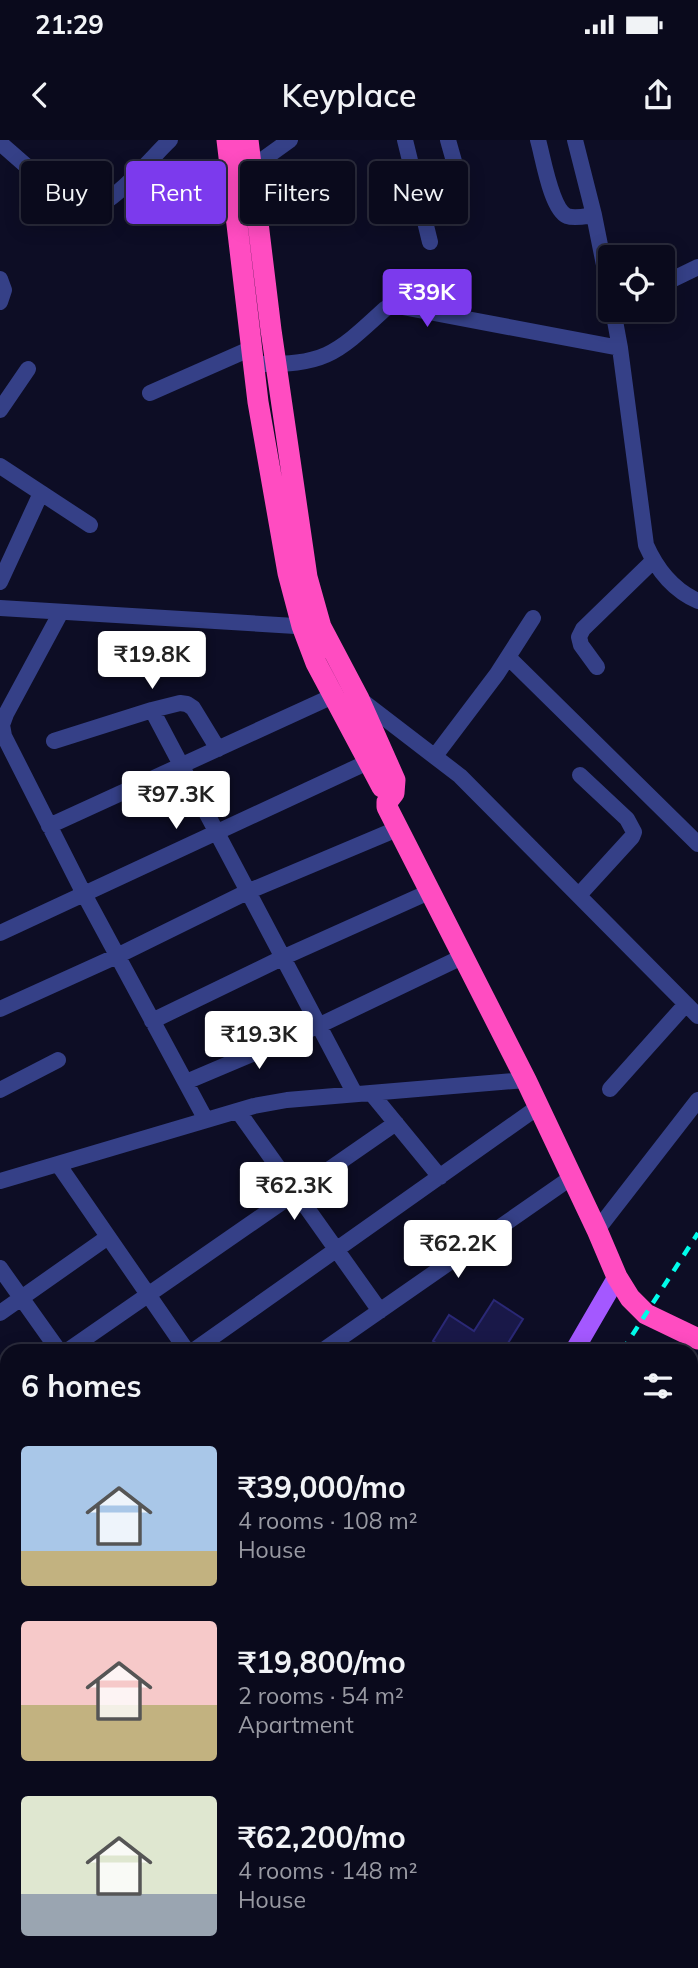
<!DOCTYPE html>
<meta charset="utf-8">
<style>
body{margin:0;font-family:Mulish,sans-serif;background:#181829;color:#f1f3f6;height:100vh;display:flex;flex-direction:column;font-size:26px;white-space:nowrap}
*{box-sizing:border-box;margin:0}
p{font-size:23px;color:#999aa3}
.icon{flex:none;width:38px;height:38px;fill:none;stroke:currentColor;stroke-width:2;stroke-linecap:round;stroke-linejoin:round}
.map{position:relative;flex:1;overflow:hidden}
.drawer{position:absolute;left:0px;top:1204px;width:698px;height:625px;display:flex;flex-direction:column;background:#0a0a1c;border-radius:21px 21px 0 0;box-shadow:0 4px 18px #0003,0 0 0 2px #2a2b3b}
.drawer>*{flex:none}
.hud{position:absolute;left:21px;top:21px;width:656px;height:63px;display:flex;gap:14px}
.controls{position:absolute;left:598px;top:105px;display:grid;gap:14px}
.controls a{display:grid;place-items:center;width:77px;height:77px;border-radius:7px;background:#0a0a1c;box-shadow:0 4px 18px #0003,0 0 0 2px #2a2b3b;font-size:35px}
.price{position:absolute;translate:-50% -60px;padding:0 16px;border-radius:7px;background:#fff;color:#222;font-size:23px;line-height:46px;filter:drop-shadow(0 2px 4px #0008)}
.price::after{content:'';position:absolute;left:50%;top:42px;width:21px;height:16px;margin-left:-10px;background:inherit;clip-path:polygon(0 0,100% 0,50% 100%)}
.price.selected{background:#7c3aed;color:#fff}
ul{padding:0;list-style:none}
li{display:flex;align-items:center;gap:21px;height:175px;padding:0 21px}
li span{display:grid;place-items:center;flex:none;width:196px;height:140px;border-radius:7px;color:#555}
li>.icon{margin-inline-start:auto}
span .icon{width:84px;height:84px;fill:#fffc;stroke-width:1}
li b{font-size:30px}
h2{display:flex;justify-content:space-between;align-items:center;height:84px;padding:0 21px;font-size:30px}
.tag{padding:0 24px;border-radius:7px;background:#0a0a1c;box-shadow:0 4px 18px #0003,0 0 0 2px #2a2b3b;font-size:24px;line-height:63px}
.tag.selected{background:#7c3aed;color:#fff}
.status{display:flex;justify-content:space-between;align-items:center;height:49px;padding:0 35px;background:#0a0a1c;direction:ltr}
.status svg{height:19px;fill:currentColor}
header{display:flex;justify-content:space-between;align-items:center;height:91px;padding:0 21px;background:#0a0a1c;font-size:32px;font-weight:600}
.map>svg:first-child{display:block}
.green{fill:#103029}
.building{fill:#191848;stroke:#2a2875;stroke-width:2}
.lines{fill:none;stroke-linecap:round;stroke-linejoin:round}
.minor{stroke:#354087;stroke-width:16}
.major{stroke:#a458ff;stroke-width:19}
.highway{stroke:#ff4cc1;stroke-width:21}
.rail{stroke:#00fcea;stroke-width:4.5;stroke-dasharray:10 9;stroke-linecap:butt}
</style>
<div class="status"><b>21:29</b><svg viewBox="0 0 49 12"><path d="M0 12V9h3v3zM5 12V6h3v6zM10 12V3h3v9zM15 12V0h3v12zM26 1h20v11H26zM47 4h2v5h-2z"/></svg></div>
<header><svg class="icon" aria-label="back" viewBox="0 0 24 24"><path d="M15 5l-7 7 7 7"/></svg>Keyplace<svg class="icon" aria-label="share" viewBox="0 0 24 24"><path d="M12 15V3M7 8l5-5 5 5M5 13v7h14v-7"/></svg></header>
<div class="map">
<svg width="698" height="1828" viewBox="0 0 698 1828">
<rect width="100%" height="100%" fill="#0d0d25"/>
<path class="green" d="M691,1564L698,1571V1778L691,1784Z"/>
<path class="building" d="M494,1160L523,1179L503,1211H448L433,1201L449,1175L474,1191Z"/>
<g class="lines">
<path class="minor" d="M405,0L430,102
M448,0L457,32
M538,0C543,17 551,69 567,76C575,79 586,76 594,75
M575,0L594,75L611,160
M0,3C17,17 73,71 92,68C113,64 153,16 170,0
M244,33L290,0
M0,139L4,150L0,162
M663,144L698,127
M613,170L620,208L646,405C657,430 673,450 698,461
M254,224C325,225 334,216 385,169L392,165L620,208
M150,253L252,208
M0,270L28,229
M0,326L90,385
M0,442L41,353
M0,468L312,487
M61,472L6,574L2,585L4,596L84,754L206,980
M508,517L698,704
M597,527L581,505L579,497L583,489L653,421
M361,560L460,636L698,876
M152,570L355,954
M54,601L152,570L180,563L187,564L193,568L218,609
M435,616L497,534L533,478
M49,686L333,556
M579,755L632,697L634,692L627,679L580,635
M0,793L368,622
M0,869L117,816L247,752L397,689
M152,881L282,818L429,752
M186,942L318,886L462,817
M610,949L686,864
M0,950L58,920
M371,953L440,1037
M238,971L380,1171
M58,1024L187,1211
M0,1041L254,966L287,960L526,940
M597,1090L698,960
M0,1128L59,1211
M0,1173L108,1097
M67,1211L396,983
M193,1211L538,967
M322,1211L572,1037
M691,1241L698,1226
M0,1258L7,1253
M691,1280L698,1292
M691,1444L698,1452
M691,1487L698,1482
M272,1828L276,1822"/>
<path class="major" d="M574,1211L617,1137
M183,1828L187,1822"/>
<path class="highway" d="M227,0L258,262L288,433L302,486L316,523L382,647L394,653
M248,0L271,190L307,437L321,487L359,559L395,640L394,653L387,662V667L526,940L597,1090L617,1137L630,1158L646,1174L698,1199"/>
<path class="rail" d="M622,1211L698,1093
M221,1828L226,1822"/>
</g>
</svg>
<div class="controls">
<a><svg class="icon" aria-label="locate" viewBox="0 0 24 24"><circle cx="12" cy="12" r="6"/><path d="M12 2v4M12 18v4M2 12h4M18 12h4"/></svg></a>
</div>
<b class="price selected" style="left:427px;top:189px">₹39K</b>
<b class="price" style="left:152px;top:551px">₹19.8K</b>
<b class="price" style="left:176px;top:691px">₹97.3K</b>
<b class="price" style="left:259px;top:931px">₹19.3K</b>
<b class="price" style="left:294px;top:1082px">₹62.3K</b>
<b class="price" style="left:458px;top:1140px">₹62.2K</b>
<div class="hud">
<a class="tag">Buy</a>
<a class="tag selected">Rent</a>
<a class="tag">Filters</a>
<a class="tag">New</a>
</div>
<section class="drawer">
<h2>6 homes<svg class="icon" aria-label="filters" viewBox="0 0 24 24"><path d="M4 7h16M4 17h16"/><circle cx="9" cy="7" r="2"/><circle cx="15" cy="17" r="2"/></svg></h2>
<ul>
<li><span style="background:linear-gradient(#a9c7e8 75%,#c2b280 0)"><svg class="icon" aria-label="home" viewBox="0 0 24 24"><path d="M3 11l9-7 9 7M6 9v11h12V9"/></svg></span><div><b>₹39,000/mo</b><p>4 rooms · 108 m²</p><p>House</p></div></li>
<li><span style="background:linear-gradient(#f6c9c9 60%,#c2b280 0)"><svg class="icon" aria-label="home" viewBox="0 0 24 24"><path d="M3 11l9-7 9 7M6 9v11h12V9"/></svg></span><div><b>₹19,800/mo</b><p>2 rooms · 54 m²</p><p>Apartment</p></div></li>
<li><span style="background:linear-gradient(#dfe7d0 70%,#9aa5b1 0)"><svg class="icon" aria-label="home" viewBox="0 0 24 24"><path d="M3 11l9-7 9 7M6 9v11h12V9"/></svg></span><div><b>₹62,200/mo</b><p>4 rooms · 148 m²</p><p>House</p></div></li>
</ul>
</section>
</div>
